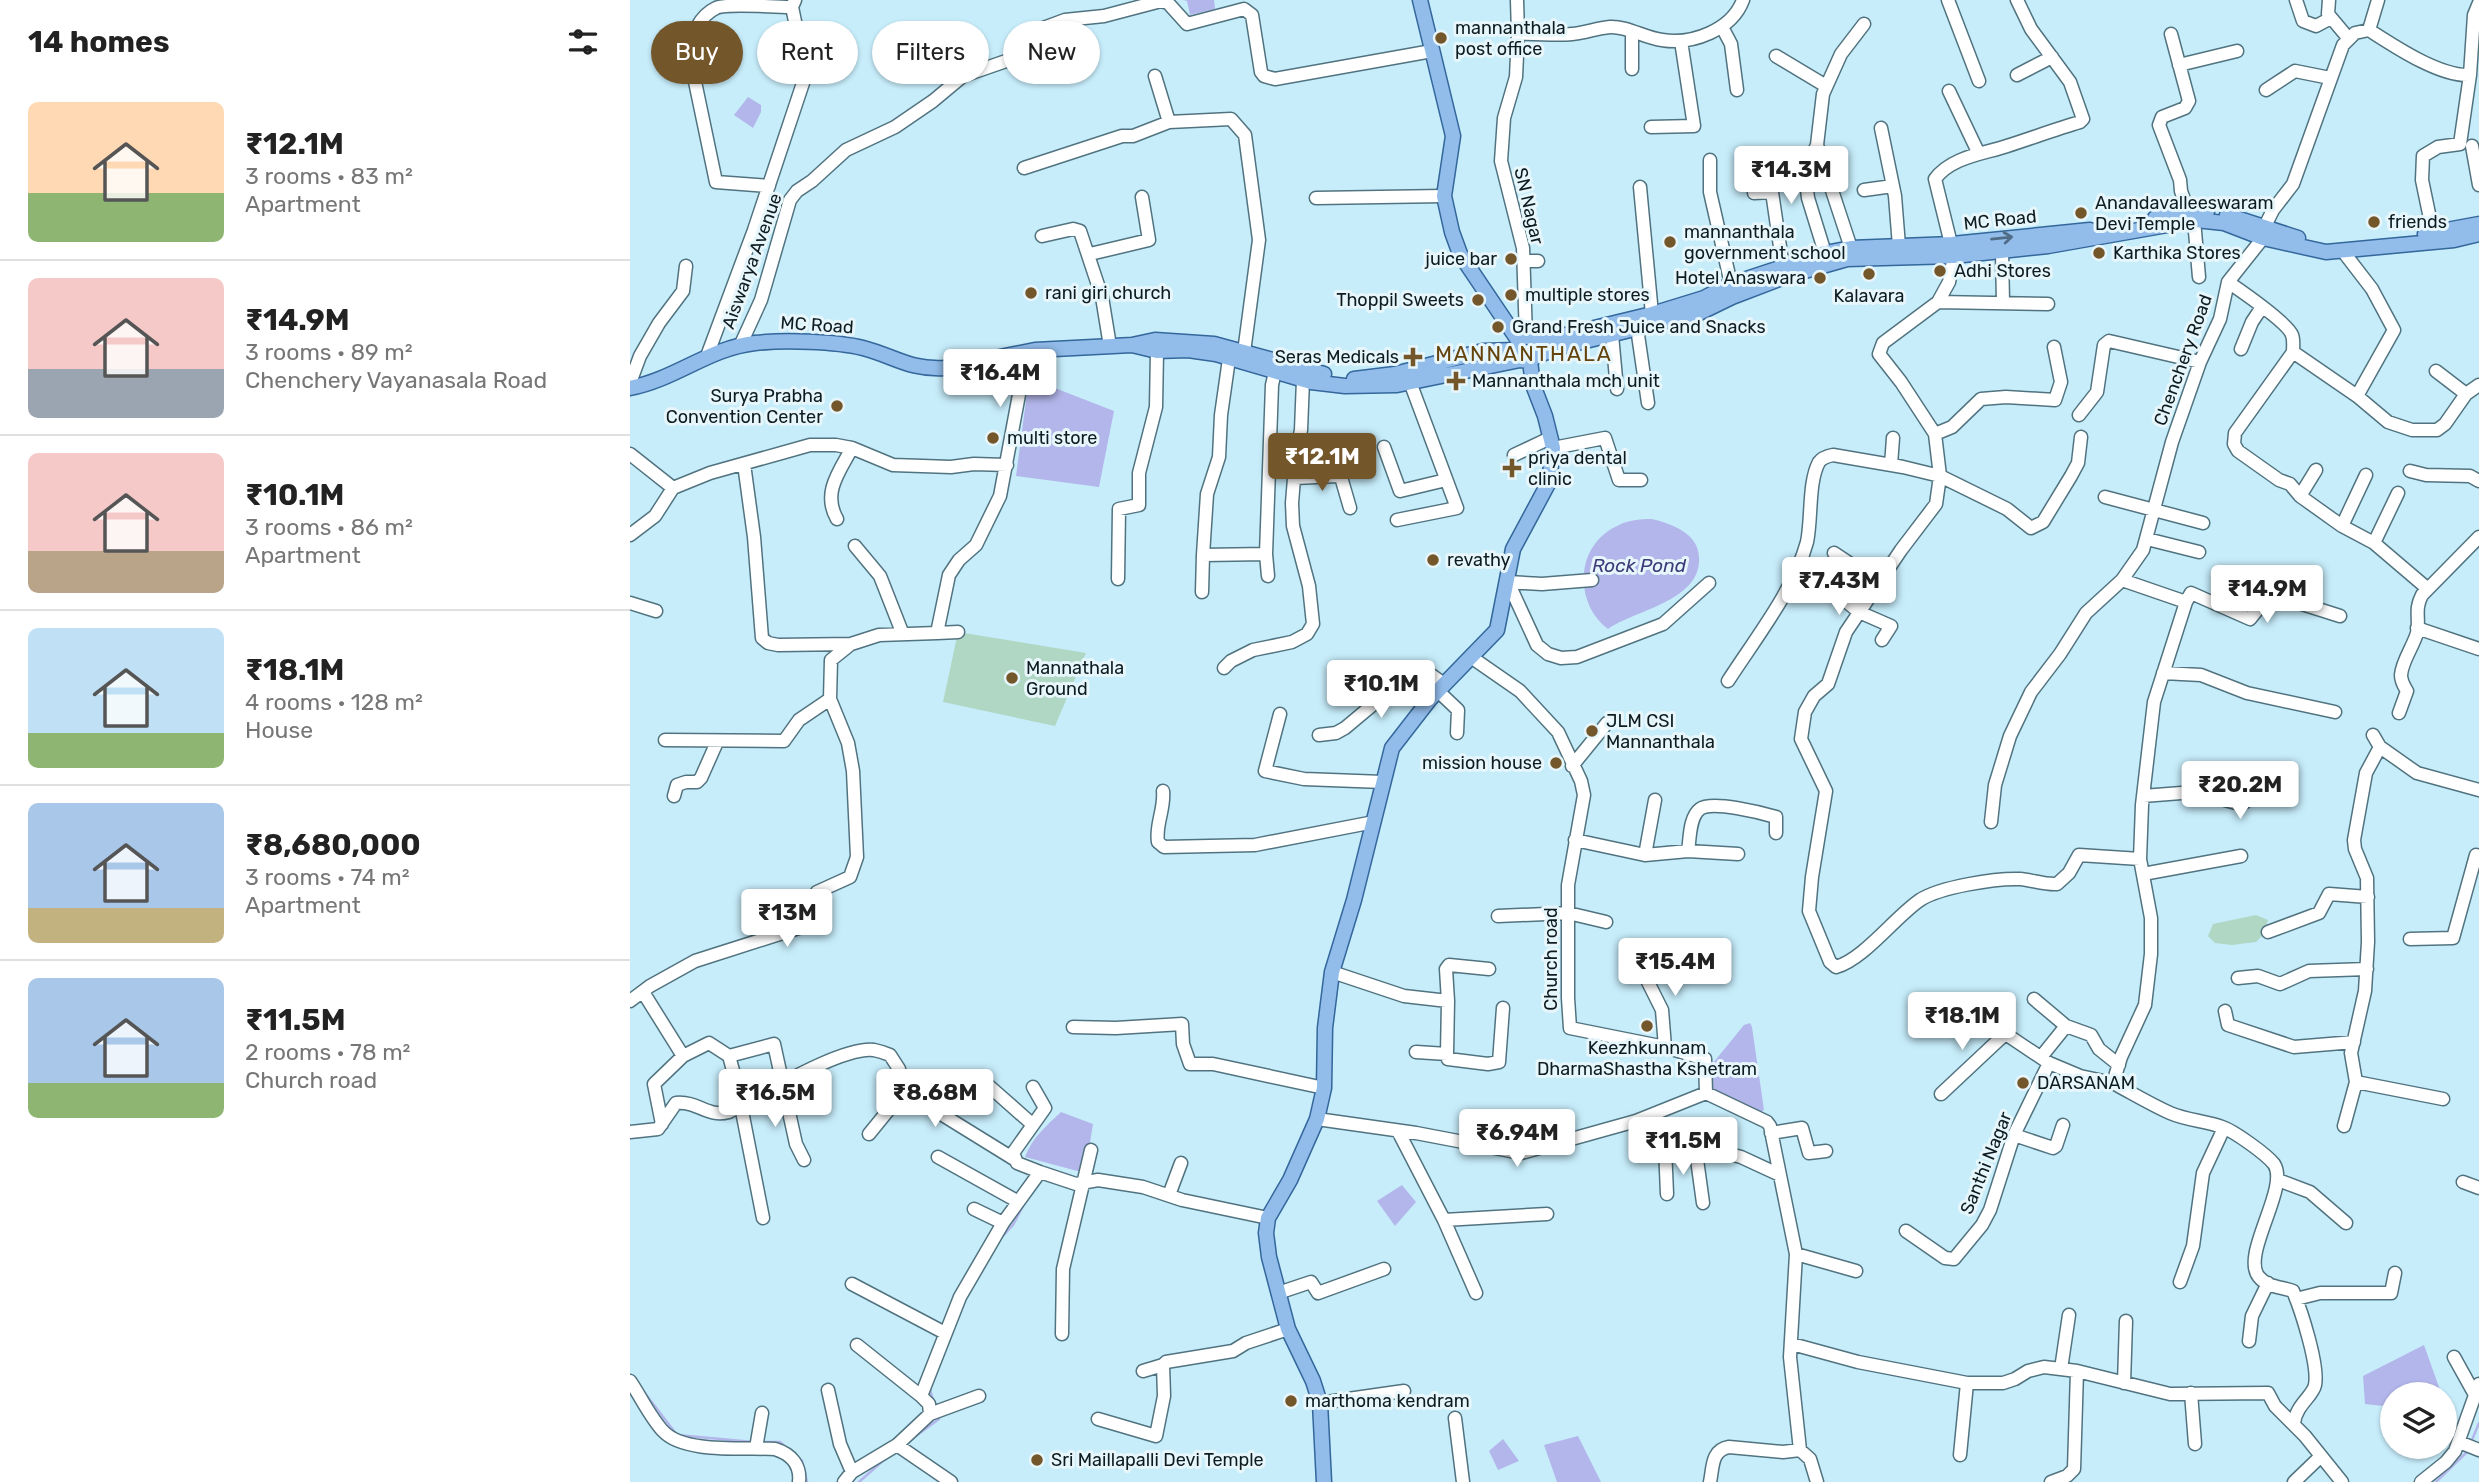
<!DOCTYPE html>
<meta charset="utf-8">
<style>
body{margin:0;font-family:Rubik,sans-serif;background:#f2f2f2;color:#222;height:100vh;display:flex;flex-direction:column;font-size:26px;white-space:nowrap}
*{box-sizing:border-box;margin:0}
p{font-size:23px;color:#767676}
.icon{flex:none;width:38px;height:38px;fill:none;stroke:currentColor;stroke-width:2;stroke-linecap:round;stroke-linejoin:round}
.map{position:relative;flex:1;overflow:hidden}
.sheet{display:flex;flex-direction:column;background:#fff;width:630px}
.sheet>*{flex:none}
.top-card{position:absolute;left:21px;top:21px;width:665px;height:63px;display:flex;gap:14px}
.controls{position:absolute;left:1750px;top:1382px;display:grid;gap:14px}
.controls a{display:grid;place-items:center;width:77px;height:77px;border-radius:50%;background:#fff;box-shadow:0 2px 5px #0004;font-size:35px}
.price{position:absolute;translate:-50% -60px;padding:0 16px;border-radius:7px;background:#fff;color:#222;font-size:23px;line-height:46px;filter:drop-shadow(0 2px 4px #0008)}
.price::after{content:'';position:absolute;left:50%;top:42px;width:21px;height:16px;margin-left:-10px;background:inherit;clip-path:polygon(0 0,100% 0,50% 100%)}
.price.selected{background:#74562b;color:#fff}
ul{padding:0;list-style:none}
li{display:flex;align-items:center;gap:21px;height:175px;padding:0 28px}
li+li{border-top:2px solid #e0e0e0}
li span{display:grid;place-items:center;flex:none;width:196px;height:140px;border-radius:10px;color:#555}
li>.icon{margin-inline-start:auto}
span .icon{width:84px;height:84px;fill:#fffc;stroke-width:1}
li b{font-size:30px}
h2{display:flex;justify-content:space-between;align-items:center;height:84px;padding:0 28px;font-size:30px}
.pill{padding:0 24px;border-radius:32px;background:#fff;box-shadow:0 2px 5px #0004;font-size:24px;line-height:63px}
.pill.selected{background:#74562b;color:#fff}
main{display:flex;flex:1;min-height:0}
.map>svg:first-child{display:block}
.green{fill:#b0d7c3}
.water{fill:#b3b6ea}
.lines{fill:none;stroke-linecap:round;stroke-linejoin:round}
.stream{stroke:#b3b6ea;stroke-width:2.5}
.minor-casing{stroke:#51737f;stroke-width:15}
.major-casing{stroke:#34679b;stroke-width:17}
.minor{stroke:#fff;stroke-width:12}
.major{stroke:#92bcea;stroke-width:14}
.oneway{stroke:#506c86}
.poi-dot{fill:#74562b;stroke:#e7f6fb;stroke-width:2.5}
.labels{text-anchor:middle;dominant-baseline:central;stroke-width:6;stroke-linejoin:round;paint-order:stroke}
.poi-label{font-size:18px;fill:#0e1c21;stroke:#e7f6fb;text-anchor:start}
.street-label{font-size:18px;fill:#0e1c21;stroke:#e7f6fb}
.water-label{font-size:19px;font-style:italic;fill:#3d3b79;stroke:#e7f6fb}
.quarter-label{font-size:21px;letter-spacing:2px;fill:#64430d;stroke:#e7f6fb}
</style>
<main>
<section class="sheet">
<h2>14 homes<svg class="icon" aria-label="filters" viewBox="0 0 24 24"><path d="M4 7h16M4 17h16"/><circle cx="9" cy="7" r="2"/><circle cx="15" cy="17" r="2"/></svg></h2>
<ul>
<li><span style="background:linear-gradient(#ffd9b3 65%,#8fb573 0)"><svg class="icon" aria-label="home" viewBox="0 0 24 24"><path d="M3 11l9-7 9 7M6 9v11h12V9"/></svg></span><div><b>₹12.1M</b><p>3 rooms · 83 m²</p><p>Apartment</p></div></li>
<li><span style="background:linear-gradient(#f6c9c9 65%,#9aa5b1 0)"><svg class="icon" aria-label="home" viewBox="0 0 24 24"><path d="M3 11l9-7 9 7M6 9v11h12V9"/></svg></span><div><b>₹14.9M</b><p>3 rooms · 89 m²</p><p>Chenchery Vayanasala Road</p></div></li>
<li><span style="background:linear-gradient(#f6c9c9 70%,#b9a48a 0)"><svg class="icon" aria-label="home" viewBox="0 0 24 24"><path d="M3 11l9-7 9 7M6 9v11h12V9"/></svg></span><div><b>₹10.1M</b><p>3 rooms · 86 m²</p><p>Apartment</p></div></li>
<li><span style="background:linear-gradient(#bfe0f5 75%,#8fb573 0)"><svg class="icon" aria-label="home" viewBox="0 0 24 24"><path d="M3 11l9-7 9 7M6 9v11h12V9"/></svg></span><div><b>₹18.1M</b><p>4 rooms · 128 m²</p><p>House</p></div></li>
<li><span style="background:linear-gradient(#a9c7e8 75%,#c2b280 0)"><svg class="icon" aria-label="home" viewBox="0 0 24 24"><path d="M3 11l9-7 9 7M6 9v11h12V9"/></svg></span><div><b>₹8,680,000</b><p>3 rooms · 74 m²</p><p>Apartment</p></div></li>
<li><span style="background:linear-gradient(#a9c7e8 75%,#8fb573 0)"><svg class="icon" aria-label="home" viewBox="0 0 24 24"><path d="M3 11l9-7 9 7M6 9v11h12V9"/></svg></span><div><b>₹11.5M</b><p>2 rooms · 78 m²</p><p>Church road</p></div></li>
</ul>
</section>
<div class="map">
<svg width="1849" height="1482" viewBox="0 0 1849 1482">
<rect width="100%" height="100%" fill="#c7edfb"/>
<path class="green" d="M328,632L456,653L425,726L313,702Z
M1626,915L1638,920L1634,934L1626,942L1602,945L1585,943L1578,936L1583,924Z"/>
<path class="water" d="M553,0H584L585,9L560,15L557,1Z
M118,97L131,105V112L123,128L104,115Z
M399,378L484,411L469,487L386,476Z
M1022,519C1042,524 1068,533 1069,557C1072,601 1005,610 978,629C944,604 945,547 985,527C997,520 1009,519 1022,519Z
M1120,1023L1122,1027L1134,1110L1130,1112L1082,1090L1083,1063L1114,1025Z
M431,1112L463,1124L455,1173L395,1157C402,1138 416,1126 431,1112Z
M772,1185L786,1202L765,1226L747,1201Z
M1794,1345L1810,1390L1805,1395H1762V1407L1735,1404L1733,1376Z
M948,1436L971,1482H927L914,1445Z
M873,1439L889,1461L868,1470L859,1451Z"/>
<g class="lines">
<path class="stream" d="M370,1239L383,1225L394,1204
M299,1386L303,1400
M14,1392L47,1435L123,1442
M283,1438L309,1419L308,1416
M1842,1440L1849,1423
M133,1442H150L158,1449
M169,1458L172,1461L177,1482
M229,1482L255,1459
M1806,1482L1837,1452"/>
<g class="minor-casing">
<path id="minor" d="M887,0L888,34
M1318,0L1349,81
M1387,0L1401,29L1440,82L1453,119L1450,122C1426,129 1402,138 1377,146C1353,154 1321,157 1305,179L1324,256L1319,282L1308,302L1253,343L1249,354L1271,382L1305,434L1310,476L1306,504L1271,550L1216,632L1198,684L1184,696L1175,712L1171,739L1196,791L1182,877L1179,911L1200,962L1206,967C1234,959 1265,917 1290,900C1310,887 1366,878 1390,879C1402,880 1415,885 1427,884L1439,873L1449,855L1510,859
M1666,0L1673,21L1686,26L1701,18
M1699,0L1698,14L1719,39
M1092,27L1101,44L1107,90
M1739,30L1748,0
M1541,34L1559,101L1555,108L1532,117L1529,125L1550,180L1551,191L1558,211
M1146,56L1196,86
M1549,65L1607,51
M1002,69V32
M1387,75L1422,57
M1636,90L1665,71L1700,78
M1319,91L1348,152
M539,122L601,119L615,135L629,240L614,352
M1021,127L1064,126L1051,41
M1251,128L1265,196L1269,246
M1187,145L1221,248
M1842,146L1849,185
M1080,160V192L1101,284
M394,168L492,136H503L539,122L525,76
M139,186L86,182L59,53C61,36 69,16 86,8C96,3 147,7 162,7
M1010,187L1022,314
M1234,190L1263,186
M1124,193L1142,192L1153,267
M686,198L814,196
M1564,220L1569,277
M1803,233L1792,180L1793,156L1808,147L1830,144L1840,75
M412,236L443,229L450,231L472,297L480,346
M1712,250L1742,289L1764,330L1727,396
M1372,251L1373,303
M1195,253L1178,198L1175,172L1187,145L1193,94L1211,54L1234,24
M460,254L519,240L512,197
M893,261H908
M1598,282C1611,291 1658,323 1662,335C1664,340 1663,347 1663,352L1605,433L1604,444L1608,451L1649,480L1660,484L1670,496L1712,526L1744,543L1798,589
M1308,302L1418,304
M1007,328L1018,403
M982,335L987,389
M896,337L893,248L871,161L874,118L886,77L888,34C906,33 925,36 942,34C955,33 967,28 980,27C997,26 1015,38 1032,40C1062,45 1102,30 1113,0
M110,346L131,300L160,200L167,191L182,181L216,150L265,127L303,101L333,76L379,60L408,30L435,20L474,16L531,1L538,3L557,24L614,9L622,15L631,72L634,76L645,79L802,51
M1611,349L1622,322L1632,307
M1663,352L1727,396L1758,422L1782,430H1807L1815,424L1836,394L1849,385
M77,356L124,230L176,74L162,7L165,0
M599,359L591,415L589,457L577,494L573,555L636,554L642,385L645,372
M1806,371L1836,394
M0,383L10,356L29,323L53,291L56,266
M1449,415L1467,392L1474,345L1479,341L1570,362
M1305,434L1322,427L1351,399L1376,397L1425,400L1431,382L1424,347
M754,447L770,491L816,480
M923,448L975,438L989,480H1011
M0,454L43,488
M884,455L920,438
M114,464L124,537L132,638L138,643L148,645L221,644L249,635L307,633
M1261,465L1263,438
M1780,471L1796,475L1840,476L1849,481
M665,478L707,476L711,477L720,508
M1670,496L1686,470
M1475,497L1573,523
M207,519C192,493 209,472 222,448
M767,520L827,508L780,382
M1712,526L1736,475
M0,535L25,516L43,488L80,473L180,445H206L222,448L263,465L321,467L344,464L377,465
M1517,539L1569,552
M1744,543L1768,493
M225,546L250,576L272,632
M1204,553L1249,583
M636,554L638,576
M488,579L489,509L509,505V473L526,407L527,351
M962,580L912,584L878,582L907,645L918,654L931,658L947,657L1033,624L1079,583
M1492,580L1513,550L1542,442L1570,362L1590,319L1598,282L1633,238L1635,226L1643,210L1663,184L1713,45L1725,33L1739,30C1764,46 1810,77 1840,75L1844,15L1849,3
M1195,584L1229,612L1261,626L1252,640
M572,592L573,555
M1556,602L1561,593L1620,619L1643,590L1669,603L1710,616
M0,603L26,611
M1787,628L1849,649
M328,632L307,633L319,575L329,560L346,545L370,496L391,384L389,353
M841,657L890,691L928,732L951,781L954,795L938,885V998L940,1028L1035,1047L1075,1059L1076,1093
M594,668L601,661L623,650L662,642L677,634L683,624L679,586L663,526L662,503L666,454L671,430L673,380
M1533,673L1571,675L1617,693L1705,712
M1098,681C1125,639 1164,590 1177,542C1182,519 1178,482 1189,462C1192,458 1198,456 1203,455L1273,467L1310,476L1377,509L1401,528L1413,522L1441,476L1448,463L1451,437
M808,691L828,710L827,733
M1769,713L1777,691C1774,686 1771,682 1771,675C1772,661 1783,647 1787,633C1790,618 1784,610 1792,595L1849,537
M650,714L635,771L674,779L753,782
M689,735L706,733L715,728L758,692L776,673L794,670L814,684
M35,740L154,741L169,720L200,699L201,660L221,644
M1750,747L1787,773L1849,790
M942,766L977,723
M533,791C535,809 525,825 528,842L534,847L625,845L744,822
M44,796L47,785L56,782H67L71,778L87,742
M1513,796L1564,792L1610,804L1615,802L1618,781L1595,774
M1361,822L1365,785L1380,736L1401,692L1430,654L1456,613L1492,580L1556,602L1524,702L1512,805L1510,859L1521,918V954L1515,1005L1491,1057L1483,1083C1502,1093 1520,1104 1540,1113C1556,1120 1575,1121 1592,1127C1604,1131 1636,1154 1644,1164C1660,1188 1610,1255 1629,1277C1637,1287 1652,1287 1663,1291C1671,1310 1689,1365 1685,1385C1683,1396 1666,1405 1664,1423
M945,840L1015,855L1058,851L1108,854
M1058,851C1060,840 1059,817 1070,809C1082,800 1132,813 1146,817V833
M1015,855L1025,800
M1513,874L1611,856
M868,916L938,913L976,922
M1638,932L1689,913L1699,894L1738,897
M1780,939L1823,938L1846,855L1849,856
M1015,952L1016,978L1032,1010L1035,1047
M702,972L774,996L818,1001
M1608,978L1628,976L1650,984L1679,971L1737,969
M13,992L53,1056
M1404,999L1436,1026L1461,1035L1469,1049L1489,1065
M0,1001L20,986L65,961L181,924L184,920L187,892L220,877L227,857L223,771L218,743L200,699
M1595,1011L1598,1025L1664,1047L1724,1042
M1343,1012L1419,1063L1450,1076L1483,1083
M443,1027L486,1028L552,1024L553,1044L560,1064H583L694,1088
M786,1052L817,1054L818,1001L816,969L819,965L859,969
M817,1054L818,1059L858,1064L869,1062L873,1008
M99,1056L104,1074L118,1102
M1411,1057L1436,1026
M1726,1082L1813,1099
M359,1086L402,1124
M403,1087L415,1108L383,1153L387,1163L410,1172
M1076,1093L1137,1122L1140,1126L1166,1254L1160,1357L1170,1450
M1311,1094L1375,1034
M111,1106L133,1218
M687,1119L786,1133L891,1153L1006,1121L1076,1093
M32,1124L24,1084L53,1056L79,1043L99,1056L144,1044L166,1144L174,1160
M1714,1126L1726,1082L1721,1053L1735,991L1738,942L1737,878L1725,849L1724,840L1736,773L1750,747L1743,735
M768,1131L814,1220L846,1293
M0,1132L28,1129L46,1103C69,1101 77,1118 99,1112C131,1096 211,1046 244,1050C249,1051 255,1053 260,1055L269,1069L274,1091L384,1159
M1141,1133L1172,1128L1179,1153L1196,1151
M239,1134L274,1091
M1384,1135L1423,1148L1426,1146L1433,1125
M1065,1145L1073,1203
M308,1157L387,1201
M1648,1180L1680,1192L1716,1223
M1833,1182L1849,1188
M1037,1194L1035,1147L1065,1145L1111,1157L1150,1175
M539,1195L551,1163
M344,1209L373,1223
M814,1220L917,1214
M1276,1231L1315,1258L1324,1259L1352,1225L1360,1210L1384,1135L1419,1063
M1166,1254L1226,1271
M1550,1282L1563,1246L1573,1173L1594,1128
M222,1284L315,1333
M648,1293L681,1282L688,1293L754,1269
M1666,1299L1690,1293H1761L1765,1273
M432,1334L433,1269L461,1150
M1619,1341L1622,1316L1638,1283
M1162,1344L1228,1362L1337,1383H1373L1385,1379L1398,1371L1414,1367L1447,1371
M227,1345L291,1396
M1824,1357L1844,1393
M1431,1369L1439,1315
M513,1371L533,1365
M0,1381C11,1397 20,1417 33,1431C54,1454 116,1447 145,1449C161,1454 171,1465 169,1482
M1494,1383L1496,1321
M198,1390L210,1444L222,1472
M1561,1393L1565,1444
M690,1403L774,1391
M300,1414L349,1396
M825,1418L833,1482
M468,1419L526,1436L534,1396L533,1365L536,1362L603,1351L616,1343L658,1329
M1829,1442L1849,1450
M267,1445L321,1482
M126,1448L132,1413
M1330,1455L1337,1383
M214,1482L222,1472L267,1445L300,1414L299,1404L291,1396L330,1297L373,1223L410,1172L446,1184L468,1180L513,1187L552,1200L638,1218
M1080,1482C1083,1468 1081,1450 1099,1447L1153,1452L1170,1450L1180,1459L1187,1482
M1421,1482L1437,1476L1444,1469L1447,1371L1540,1394L1638,1393L1645,1406L1675,1436L1712,1482
M1664,1482L1690,1457
M1791,1482L1816,1462L1825,1451L1849,1384"/>
</g>
<g class="major-casing">
<path id="major" d="M790,0L823,136L814,196L822,232L830,254L888,340
M1597,215L1668,238
M1525,218L1558,211L1577,212
M1795,234L1849,224
M888,340L893,337H927L1022,314L1074,298L1101,284L1195,253L1221,248L1322,244L1460,230
M502,345L527,351L558,350L586,354L681,382L715,386L767,385L890,360L900,361L906,356L935,346L1069,313L1102,297L1157,276L1217,259L1324,256L1418,246L1566,220L1594,223L1633,238L1696,252L1824,240L1849,234
M724,379L765,374L853,351L884,350
M0,388C46,379 79,348 125,343C153,340 205,341 233,348C264,356 279,370 315,368L405,350L502,345L525,340L584,344L694,374
M694,1482L690,1403L683,1381L658,1329L639,1257L636,1233L638,1218L660,1180L687,1119L694,1088L695,1028L702,972L724,900L762,748L800,699L867,630L883,549L919,482L923,448L915,416L903,385L900,361"/>
</g>
<use href="#minor" class="minor"/>
<use href="#major" class="major"/>
</g>
<defs><path id="oneway-shaft" d="M-6 0H5M1.5-3L5.5 0L1.5 3" fill="none" stroke-width="1.6" stroke-linecap="round" stroke-linejoin="round" transform="scale(1.75)"/></defs>
<use class="oneway" href="#oneway-shaft" transform="translate(1372 238) rotate(-6)"/>
<g class="poi-dot">
<circle cx="811" cy="38" r="7"/>
<circle cx="1451" cy="213" r="7"/>
<circle cx="1744" cy="222" r="7"/>
<circle cx="1040" cy="242" r="7"/>
<circle cx="1469" cy="253" r="7"/>
<circle cx="881" cy="259" r="7"/>
<circle cx="1310" cy="271" r="7"/>
<circle cx="1239" cy="274" r="7"/>
<circle cx="1190" cy="278" r="7"/>
<circle cx="401" cy="293" r="7"/>
<circle cx="881" cy="295" r="7"/>
<circle cx="848" cy="300" r="7"/>
<circle cx="868" cy="327" r="7"/>
<path d="M779.5 346.5h7v7h7v7h-7v7h-7v-7h-7v-7h7z"/>
<path d="M822.5 370.5h7v7h7v7h-7v7h-7v-7h-7v-7h7z"/>
<circle cx="207" cy="406" r="7"/>
<circle cx="363" cy="438" r="7"/>
<path d="M878.5 457.5h7v7h7v7h-7v7h-7v-7h-7v-7h7z"/>
<circle cx="803" cy="560" r="7"/>
<circle cx="382" cy="678" r="7"/>
<circle cx="962" cy="731" r="7"/>
<circle cx="926" cy="763" r="7"/>
<circle cx="1017" cy="1026" r="7"/>
<circle cx="1393" cy="1083" r="7"/>
<circle cx="661" cy="1401" r="7"/>
<circle cx="407" cy="1460" r="7"/>
</g>
<g class="labels">
<g class="poi-label">
<text x="825" y="28">mannanthala<tspan x="825" dy="21">post office</tspan></text>
<text x="1465" y="203">Anandavalleeswaram<tspan x="1465" dy="21">Devi Temple</tspan></text>
<text x="1758" y="222">friends</text>
<text x="1054" y="232">mannanthala<tspan x="1054" dy="21">government school</tspan></text>
<text x="1483" y="253">Karthika Stores</text>
<text x="867" y="259" text-anchor="end">juice bar</text>
<text x="1324" y="271">Adhi Stores</text>
<text x="1176" y="278" text-anchor="end">Hotel Anaswara</text>
<text x="415" y="293">rani giri church</text>
<text x="895" y="295">multiple stores</text>
<text x="1239" y="296" text-anchor="middle">Kalavara</text>
<text x="834" y="300" text-anchor="end">Thoppil Sweets</text>
<text x="882" y="327">Grand Fresh Juice and Snacks</text>
<text x="769" y="357" text-anchor="end">Seras Medicals</text>
<text x="842" y="381">Mannanthala mch unit</text>
<text x="193" y="396" text-anchor="end">Surya Prabha<tspan x="193" dy="21">Convention Center</tspan></text>
<text x="377" y="438">multi store</text>
<text x="898" y="458">priya dental<tspan x="898" dy="21">clinic</tspan></text>
<text x="817" y="560">revathy</text>
<text x="396" y="668">Mannathala<tspan x="396" dy="21">Ground</tspan></text>
<text x="976" y="721">JLM CSI<tspan x="976" dy="21">Mannanthala</tspan></text>
<text x="912" y="763" text-anchor="end">mission house</text>
<text x="1017" y="1048" text-anchor="middle">Keezhkunnam<tspan x="1017" dy="21">DharmaShastha Kshetram</tspan></text>
<text x="1407" y="1083">DARSANAM</text>
<text x="675" y="1401">marthoma kendram</text>
<text x="421" y="1460">Sri Maillapalli Devi Temple</text>
</g>
<g class="street-label">
<text transform="translate(899 206) rotate(77)">SN Nagar</text>
<text transform="translate(1370 220) rotate(-6)">MC Road</text>
<text transform="translate(122 261) rotate(-70)">Aiswarya Avenue</text>
<text transform="translate(187 325) rotate(4)">MC Road</text>
<text transform="translate(1553 360) rotate(-70)">Chenchery Road</text>
<text transform="translate(921 959) rotate(-90)">Church road</text>
<text transform="translate(1356 1163) rotate(-68)">Santhi Nagar</text>
</g>
<g class="water-label">
<text x="1009" y="565">Rock Pond</text>
</g>
<g class="quarter-label">
<text x="894" y="353">MANNANTHALA</text>
</g>
</g>
</svg>
<div class="controls">
<a><svg class="icon" aria-label="layers" viewBox="0 0 24 24"><path d="M12 4l9 5-9 5-9-5zM3 14l9 5 9-5"/></svg></a>
</div>
<b class="price" style="left:1161px;top:206px">₹14.3M</b>
<b class="price" style="left:370px;top:409px">₹16.4M</b>
<b class="price selected" style="left:692px;top:493px">₹12.1M</b>
<b class="price" style="left:1209px;top:617px">₹7.43M</b>
<b class="price" style="left:1637px;top:625px">₹14.9M</b>
<b class="price" style="left:751px;top:720px">₹10.1M</b>
<b class="price" style="left:1610px;top:821px">₹20.2M</b>
<b class="price" style="left:157px;top:949px">₹13M</b>
<b class="price" style="left:1045px;top:998px">₹15.4M</b>
<b class="price" style="left:1332px;top:1052px">₹18.1M</b>
<b class="price" style="left:145px;top:1129px">₹16.5M</b>
<b class="price" style="left:305px;top:1129px">₹8.68M</b>
<b class="price" style="left:887px;top:1169px">₹6.94M</b>
<b class="price" style="left:1053px;top:1177px">₹11.5M</b>
<div class="top-card">
<a class="pill selected">Buy</a>
<a class="pill">Rent</a>
<a class="pill">Filters</a>
<a class="pill">New</a>
</div>
</div>
</main>
